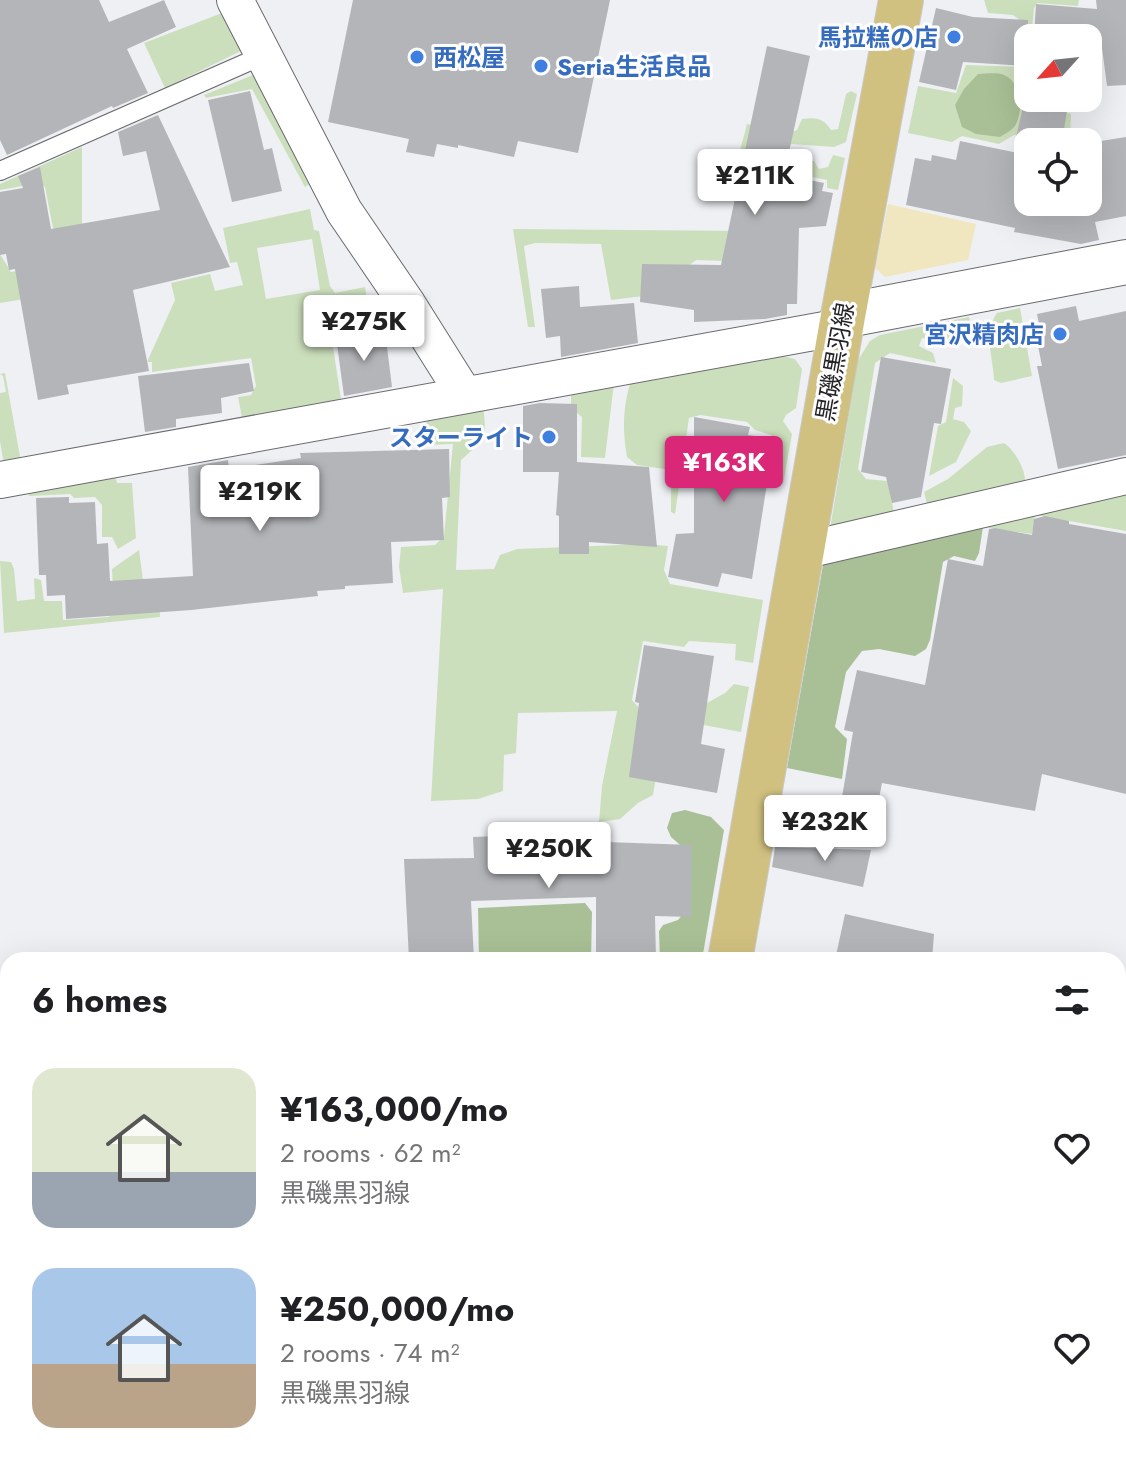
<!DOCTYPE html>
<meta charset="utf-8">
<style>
body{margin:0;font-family:Jost,"Noto Sans JP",sans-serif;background:#f2f2f2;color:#202124;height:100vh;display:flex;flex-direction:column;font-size:30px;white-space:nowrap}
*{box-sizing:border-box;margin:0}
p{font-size:26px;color:#757577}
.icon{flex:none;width:44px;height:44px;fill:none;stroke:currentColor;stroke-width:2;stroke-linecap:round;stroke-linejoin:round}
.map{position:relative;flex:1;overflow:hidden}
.details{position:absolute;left:0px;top:952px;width:1126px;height:514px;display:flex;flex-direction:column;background:#fff;border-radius:24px 24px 0 0;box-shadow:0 8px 32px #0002}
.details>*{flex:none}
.needle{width:52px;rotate:243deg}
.fabs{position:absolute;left:1014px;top:24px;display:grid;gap:16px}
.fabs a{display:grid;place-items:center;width:88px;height:88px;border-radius:16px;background:#fff;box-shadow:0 8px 32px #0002;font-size:40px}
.price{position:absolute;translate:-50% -68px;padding:0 18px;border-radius:8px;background:#fff;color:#222;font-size:26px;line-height:52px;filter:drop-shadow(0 2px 4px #0008)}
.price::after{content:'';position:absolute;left:50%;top:48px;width:24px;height:18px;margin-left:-12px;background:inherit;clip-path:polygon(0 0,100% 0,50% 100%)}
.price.on{background:#db2777;color:#fff}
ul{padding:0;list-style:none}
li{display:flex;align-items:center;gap:24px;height:200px;padding:0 32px}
li span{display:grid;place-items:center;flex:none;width:224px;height:160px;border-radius:24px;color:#555}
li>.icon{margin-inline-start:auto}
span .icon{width:96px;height:96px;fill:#fffc;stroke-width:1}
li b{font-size:34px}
h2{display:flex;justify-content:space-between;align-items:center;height:96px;padding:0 32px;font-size:34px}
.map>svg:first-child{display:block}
.green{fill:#ccdfbc;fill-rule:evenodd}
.forest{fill:#a9c096}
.sand{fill:#f0e7c1}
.building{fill:#b4b5b9}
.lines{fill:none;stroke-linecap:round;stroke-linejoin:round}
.lane-casing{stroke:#6a6a6e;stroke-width:20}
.street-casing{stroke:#6a6a6e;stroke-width:38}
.secondary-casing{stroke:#6a6a6e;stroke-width:46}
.primary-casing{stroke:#cacacb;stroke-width:46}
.lane{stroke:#fff;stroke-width:18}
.street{stroke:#fff;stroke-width:36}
.secondary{stroke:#fff;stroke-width:44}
.primary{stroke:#d1c180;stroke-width:44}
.shop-dot{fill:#3f7fe0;stroke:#fdfdff;stroke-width:3}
.labels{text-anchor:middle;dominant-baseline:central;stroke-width:6;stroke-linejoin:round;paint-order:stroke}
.shop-label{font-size:24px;font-weight:bold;fill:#366cbe;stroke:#fdfdff;text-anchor:end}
.street-label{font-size:24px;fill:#242426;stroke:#fdfdff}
</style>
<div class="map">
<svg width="1126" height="1465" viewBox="0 0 1126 1465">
<rect width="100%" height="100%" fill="#eff0f4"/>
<path class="green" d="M984,0H1079L1078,6L1037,3L1034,8L1031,38H1028V83L1024,102L1071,114L1070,142H1042L1036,136L1014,135L999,144L962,136L952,142L908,133L918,86L956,93L966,65L1022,67L1023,22L1013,15L988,13Z
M222,13L241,51L165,88L144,43Z
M253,75L258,76L313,182L305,187L252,89L206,98L204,95Z
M851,91L857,94L846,142L834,147L791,144L761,167L737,162L747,124L789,133L797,130L802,119C815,117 824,118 831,130L838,129L846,94Z
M82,147V224L91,288L0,303V254L11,272L55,264L59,259L45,187L39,183L0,190V184Z
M833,155L845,158L838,190L827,188V180L782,171L780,159L814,161L819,169L828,167Z
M310,209L314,230L319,231L330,286L335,293L365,287L367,299L339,307L328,314L342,406L243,422L238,397L251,395L256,386L251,358L152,372V362H147L175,300L171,283L210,274L215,291L243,285L237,262L230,263L223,228ZM312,239L320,290L266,299L257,248Z
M513,229L749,231L747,262L696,260L652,295L611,300L601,244L535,243L524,246L535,327H528Z
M1020,308L1032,376L1001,383L994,380C993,357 983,333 997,313Z
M969,317L970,321L962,335L940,341L922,338L919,346L933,353L936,363L890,353L875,363L858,469L866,479L888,481L894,513L830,529L858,360L870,341L880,335Z
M783,356L795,359L802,369L796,408L786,415L783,421L792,434L783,484L772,477L778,442L771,435L755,430L747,422L700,415L689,418L675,514L671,512V470L637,465L627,457C622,429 623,407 631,380Z
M5,373L21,462L4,465L0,441V393L6,392L3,376L0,374Z
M953,378L963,386L962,406L955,408L953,419L964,422L971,431L956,462L929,476L938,426L946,422Z
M614,383L605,458L581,457L582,417L571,408V391Z
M483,408C488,436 483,441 461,460L456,570L494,569L500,555L517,549L645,544L668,546L664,570L670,584L763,600L753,663L735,660L736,644L689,641L684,647L643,641L632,700L640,709L667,713L653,795L638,803L620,819L599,822L602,786L617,711L518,713L516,753L504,755L503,791L478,799L431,801L443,589L403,593L399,567L401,547L435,545L444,536L453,444L425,445L427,416Z
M1004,443C1014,449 1026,470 1025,482L927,504L924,492L948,479L987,447Z
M115,474L117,483H132L136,538L118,549L112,537H102V505L95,497L74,498L70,494L29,496L28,490Z
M1126,490V531L1035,515L1032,534L983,527Z
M139,550L143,580L159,582L160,617L4,633L0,561L11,562L14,569L17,601L35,599L34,578L41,580L44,601H62L63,620L108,617L114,614L112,569Z
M734,684L749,687L741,732L698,724L705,704L725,693Z
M854,794L882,799L872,846L845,840Z
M0,1402H8V1458H60L42,1465H0Z"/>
<path class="forest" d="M978,74C986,74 997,72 1004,75C1022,83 1024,110 1015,126C1012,130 1005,134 1000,137L976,134L962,127L955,105L964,89Z
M983,527L979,553L975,561L954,556L943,562L930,640L926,649L915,656L879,649L862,651L846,672L835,727L847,739L842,779L787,768L823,565L829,557Z
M685,810L711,817L724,830L702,960H660L659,931L663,925L678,920L688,908V852L671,837L667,828L672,813Z
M585,903L592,912L591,960H479L478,908Z"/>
<path class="sand" d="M888,204L976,224L968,260L885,277L875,268Z"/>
<path class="building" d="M0,0H99L109,22L164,0L176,27L127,49L148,93L113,108L112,106L7,155L0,140Z
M353,0H610L578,153L518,141L514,157L458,145V148L437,144L434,157L406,152L409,139L328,122Z
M1096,0H1126V85L1107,86L1100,33L1034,38L1036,4L1097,9Z
M936,8L973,17L1028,20V66L963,62L956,90L919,82Z
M767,46L810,56L784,175L824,183L822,191L833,193L826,226L799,228L797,304H787V315L765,319L694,322V310L640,302L642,264L721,265Z
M250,91L264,150L272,148L282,191L232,202L208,100Z
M1025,98H1069L1062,142H1015Z
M158,115L230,267L133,290L149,371L67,385L69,394L38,400L15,269L9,270L6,254L0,255V192L23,188L18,176L40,167L51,229L160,210L146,151L123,156L118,132Z
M1126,137V216L1095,222L1099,240L1081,244L1014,232L1015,228L906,205L915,158L931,161L932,155L956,160L960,141L1028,155V202H1088V143Z
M579,286L580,307L634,303L638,343L561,357L560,336L546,338L541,289Z
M1076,306L1079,321L1126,311V455L1058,469L1037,366H1042L1038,346L1043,345L1037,314Z
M385,331L392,387L344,396L336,337Z
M881,357L951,369L941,424L934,423L921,497L892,503L886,477L861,472Z
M249,363L254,391L221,398L222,413L176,419V427L145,432L138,376Z
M540,403L577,404V462L649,467L657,547L589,542V554H559V516L556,515L559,472H523V406Z
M694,417L750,427L748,435L774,439L752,579L722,573L718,587L668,577L676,534L694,533Z
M449,449L450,497L442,498L444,540L391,542L393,583L345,586V589L317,591L318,596L191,610L66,619L65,595L47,596L46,575H39L36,498L69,497V503L95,502L97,544L108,543L110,581L193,576L188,467L228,460L229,469L301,458L300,453Z
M1045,516L1069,521V524L1126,534V794L1042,774L1035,811L882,783L875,820L839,815L853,732L844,730L857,670L925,685L948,559L983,566L989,529L995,528L1032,535L1034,519Z
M644,645L714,656L701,744L725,749L717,793L629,777L639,703L635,702Z
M577,833V841L692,845L691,917L655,916L656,960H596V897L471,901L474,960H409L404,859L474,858L473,837Z
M775,847L871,850L863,887L772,867Z
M845,914L934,934L932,960H835Z"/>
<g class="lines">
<g class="lane-casing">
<path id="lane" d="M0,171L264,55"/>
</g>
<g class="street-casing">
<path id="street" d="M235,0L344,211L408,305L464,394
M0,480L841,327
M802,551L1126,476"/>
</g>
<g class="secondary-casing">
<path id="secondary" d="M843,316L1126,262"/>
</g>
<g class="primary-casing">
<path id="primary" d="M730,960L843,316L901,0
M641,1465L642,1458"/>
</g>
<use href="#lane" class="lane"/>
<use href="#street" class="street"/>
<use href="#secondary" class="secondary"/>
<use href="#primary" class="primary"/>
</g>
<g class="shop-dot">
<circle cx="954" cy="37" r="8"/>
<circle cx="417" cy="57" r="8"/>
<circle cx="541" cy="66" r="8"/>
<circle cx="1060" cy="334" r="8"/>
<circle cx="549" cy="437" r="8"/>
</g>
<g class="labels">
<g class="shop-label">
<text x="938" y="37">馬拉糕の店</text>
<text x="433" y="57" text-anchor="start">西松屋</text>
<text x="557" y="66" text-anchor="start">Seria生活良品</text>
<text x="1044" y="334">宮沢精肉店</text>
<text x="533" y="437">スターライト</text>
</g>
<g class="street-label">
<text transform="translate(835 362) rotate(-80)">黒磯黒羽線</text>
</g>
</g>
</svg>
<div class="fabs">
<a><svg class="needle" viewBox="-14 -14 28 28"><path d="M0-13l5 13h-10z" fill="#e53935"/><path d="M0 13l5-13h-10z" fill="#757577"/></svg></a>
<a><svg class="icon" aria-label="locate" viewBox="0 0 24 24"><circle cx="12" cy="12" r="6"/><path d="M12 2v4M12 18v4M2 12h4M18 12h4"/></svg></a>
</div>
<b class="price" style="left:755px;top:217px">¥211K</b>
<b class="price" style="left:364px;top:363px">¥275K</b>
<b class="price on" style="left:724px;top:504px">¥163K</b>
<b class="price" style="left:260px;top:533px">¥219K</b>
<b class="price" style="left:825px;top:863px">¥232K</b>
<b class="price" style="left:549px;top:890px">¥250K</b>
<section class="details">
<h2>6 homes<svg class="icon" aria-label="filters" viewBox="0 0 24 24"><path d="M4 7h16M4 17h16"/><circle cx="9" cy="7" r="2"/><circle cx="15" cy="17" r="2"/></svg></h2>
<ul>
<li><span style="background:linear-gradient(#dfe7d0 65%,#9aa5b1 0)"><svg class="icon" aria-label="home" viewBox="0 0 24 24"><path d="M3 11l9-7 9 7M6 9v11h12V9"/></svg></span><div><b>¥163,000/mo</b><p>2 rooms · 62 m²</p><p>黒磯黒羽線</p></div><svg class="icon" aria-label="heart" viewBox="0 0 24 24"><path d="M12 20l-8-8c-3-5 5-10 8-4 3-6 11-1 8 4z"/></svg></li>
<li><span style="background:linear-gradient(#a9c7e8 60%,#b9a48a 0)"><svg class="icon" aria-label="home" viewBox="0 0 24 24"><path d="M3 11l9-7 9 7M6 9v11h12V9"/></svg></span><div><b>¥250,000/mo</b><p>2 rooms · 74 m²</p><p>黒磯黒羽線</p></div><svg class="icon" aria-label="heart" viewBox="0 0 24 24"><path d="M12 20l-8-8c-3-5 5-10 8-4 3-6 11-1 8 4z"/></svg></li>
</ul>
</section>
</div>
